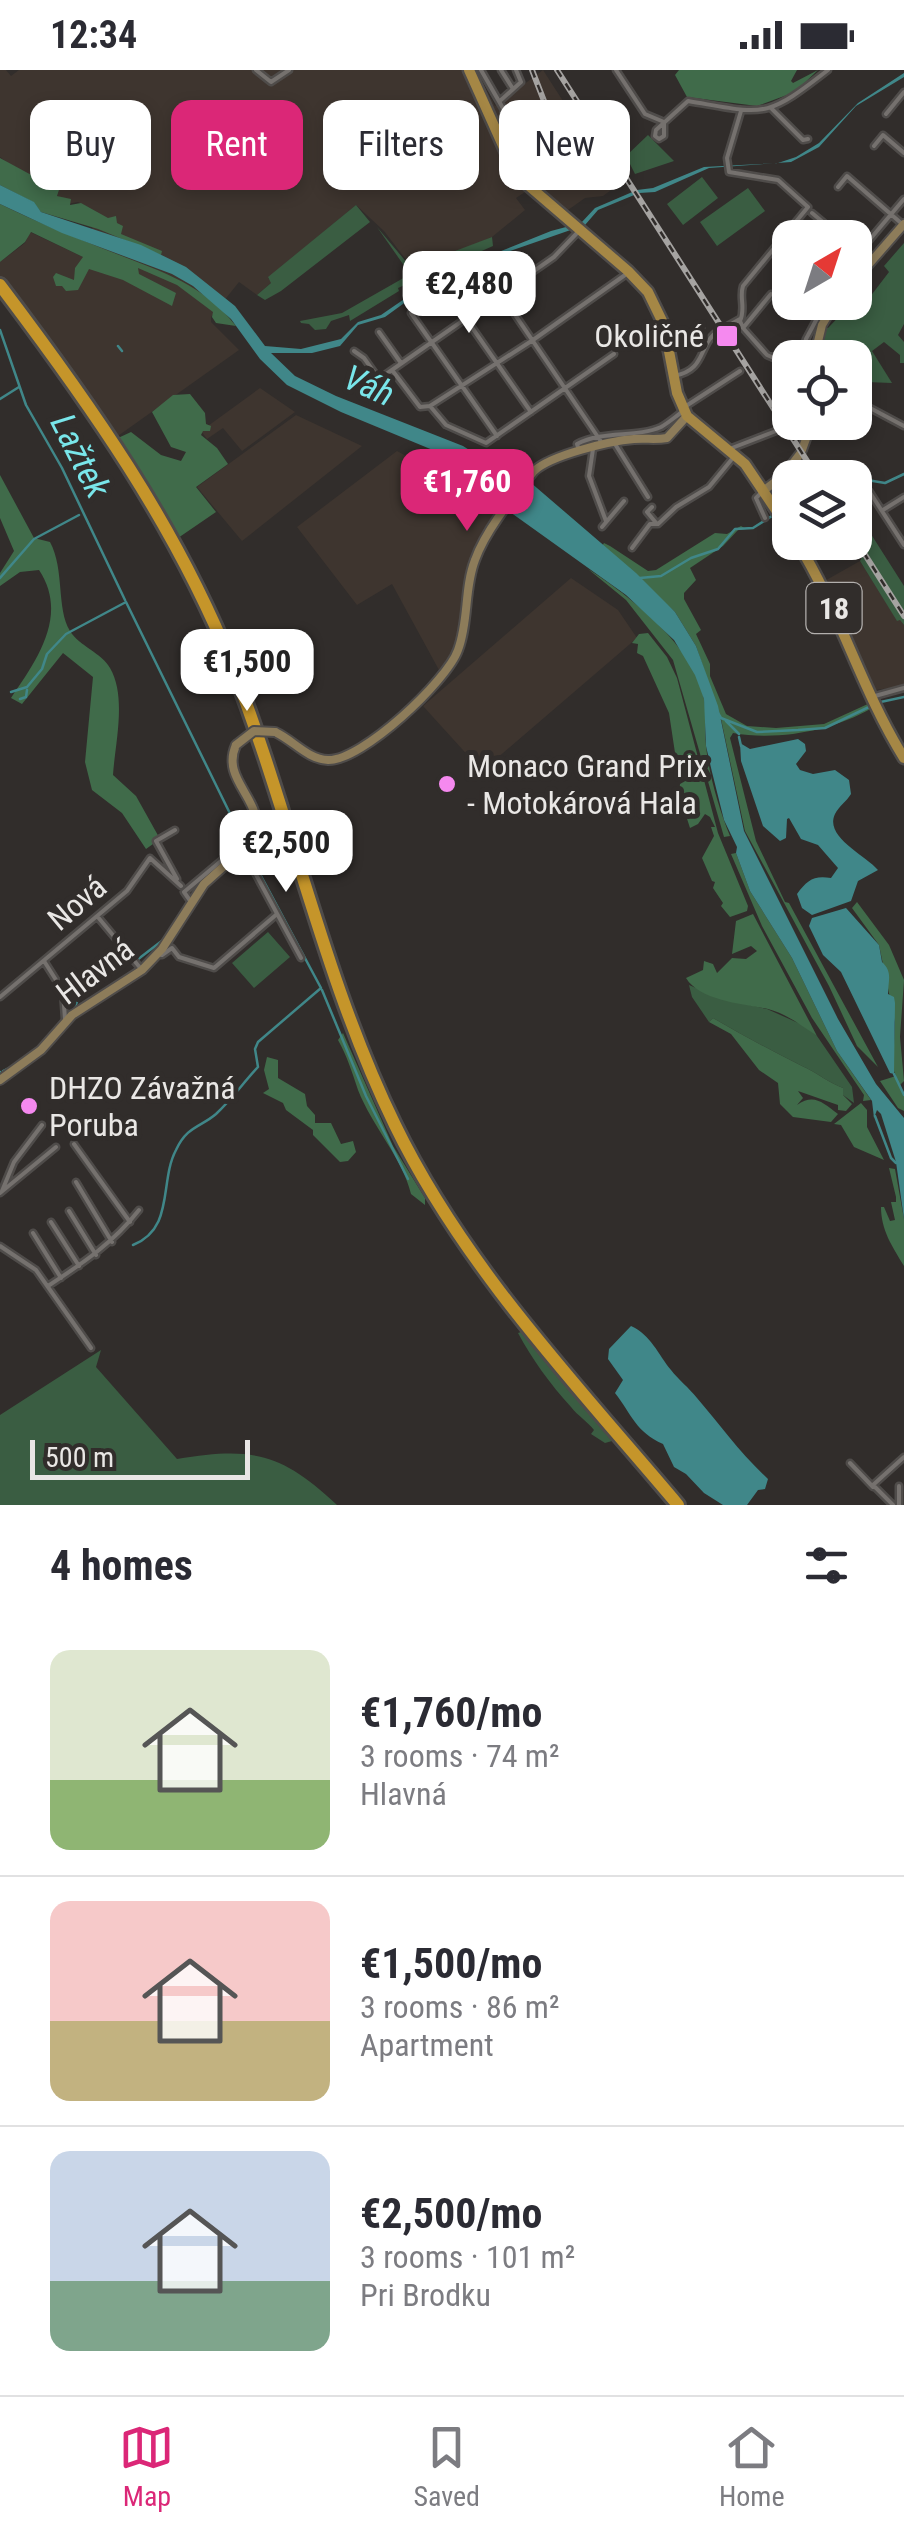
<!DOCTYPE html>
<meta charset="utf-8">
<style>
body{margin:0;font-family:"Roboto Condensed",sans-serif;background:#f7f7f7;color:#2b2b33;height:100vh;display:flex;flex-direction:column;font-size:38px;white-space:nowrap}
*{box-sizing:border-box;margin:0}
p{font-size:32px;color:#7c7c81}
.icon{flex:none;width:55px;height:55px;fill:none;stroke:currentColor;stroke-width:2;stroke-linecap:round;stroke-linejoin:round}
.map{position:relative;height:1435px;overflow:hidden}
.drawer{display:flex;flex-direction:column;background:#fff;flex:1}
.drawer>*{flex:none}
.top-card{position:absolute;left:30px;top:30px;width:845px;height:90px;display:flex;gap:20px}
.needle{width:65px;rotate:39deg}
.controls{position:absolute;left:772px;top:150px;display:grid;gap:20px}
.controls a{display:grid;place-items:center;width:100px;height:100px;border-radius:20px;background:#fff;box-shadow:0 5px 15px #0003;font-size:50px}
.scale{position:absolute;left:30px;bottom:25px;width:220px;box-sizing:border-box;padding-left:10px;border:5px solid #e9e7e5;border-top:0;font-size:28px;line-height:35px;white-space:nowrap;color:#e9e7e5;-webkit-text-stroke:8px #312d2b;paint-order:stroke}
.price{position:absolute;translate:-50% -85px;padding:0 22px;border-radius:20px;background:#fff;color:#222;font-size:32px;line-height:65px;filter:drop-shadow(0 2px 5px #0008)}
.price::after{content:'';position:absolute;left:50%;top:60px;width:30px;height:22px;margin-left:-15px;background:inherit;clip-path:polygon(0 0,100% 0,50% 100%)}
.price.current{background:#db2777;color:#fff}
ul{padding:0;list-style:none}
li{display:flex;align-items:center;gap:30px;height:250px;padding:0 50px}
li+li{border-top:2px solid #e1e1e2}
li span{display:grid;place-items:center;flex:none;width:280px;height:200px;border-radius:20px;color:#555}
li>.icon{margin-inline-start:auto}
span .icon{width:120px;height:120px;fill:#fffc;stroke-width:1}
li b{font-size:42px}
h2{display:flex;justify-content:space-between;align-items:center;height:120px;padding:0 50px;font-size:42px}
.pill{padding:0 35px;border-radius:20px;background:#fff;box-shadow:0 5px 15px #0003;font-size:35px;line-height:90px}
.pill.current{background:#db2777;color:#fff}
.status{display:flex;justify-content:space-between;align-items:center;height:70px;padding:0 50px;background:#fff;direction:ltr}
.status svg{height:28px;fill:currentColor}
.dock{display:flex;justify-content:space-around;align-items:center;height:140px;border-top:2px solid #e1e1e2;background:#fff;font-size:28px;color:#7c7c81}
.dock a{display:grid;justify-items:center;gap:5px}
.dock .current{color:#db2777}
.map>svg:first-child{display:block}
.built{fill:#3e352f}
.green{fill:#3a5d42}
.forest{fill:#406b4a}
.water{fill:#408789}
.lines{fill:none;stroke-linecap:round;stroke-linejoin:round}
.stream{stroke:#408789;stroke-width:2.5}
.street-casing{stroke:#4f4c4a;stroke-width:9}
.secondary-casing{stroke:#4f4c4a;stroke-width:12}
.primary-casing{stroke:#4f4c4a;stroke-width:15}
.highway-casing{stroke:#4f4c4a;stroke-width:18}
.street{stroke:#75716e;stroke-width:4}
.secondary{stroke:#8d7c5a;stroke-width:8}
.primary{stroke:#a58745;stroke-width:10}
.highway{stroke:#c5952a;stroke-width:12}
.rail-casing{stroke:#a5a3a1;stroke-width:6}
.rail{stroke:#312d2b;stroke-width:2.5;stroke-dasharray:8;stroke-linecap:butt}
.secondary-bridge-casing{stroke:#4f4c4a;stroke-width:12;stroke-linecap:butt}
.secondary-bridge{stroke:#8d7c5a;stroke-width:8}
.poi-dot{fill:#f589ef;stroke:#312d2b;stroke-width:4}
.labels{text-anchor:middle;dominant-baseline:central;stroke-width:10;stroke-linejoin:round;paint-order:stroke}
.shield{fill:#312d2b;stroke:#b2afad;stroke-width:2.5}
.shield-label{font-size:30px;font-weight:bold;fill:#e9e7e5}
.poi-label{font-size:32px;fill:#e9e7e5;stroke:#312d2b;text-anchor:start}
.street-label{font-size:32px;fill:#e9e7e5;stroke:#312d2b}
.water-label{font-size:35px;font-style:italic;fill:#79e6ea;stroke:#312d2b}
</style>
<div class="status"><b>12:34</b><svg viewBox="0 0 49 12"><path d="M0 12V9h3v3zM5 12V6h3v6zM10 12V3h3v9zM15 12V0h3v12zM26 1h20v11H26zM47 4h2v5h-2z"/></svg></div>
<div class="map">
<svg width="904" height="1435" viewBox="0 0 904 1435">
<rect width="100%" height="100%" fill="#312d2b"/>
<path class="built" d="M0,0H6L11,6L19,0H476L495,36L543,0L612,107L611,120L603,126L585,128L558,147L525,122L516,128L525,140L492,167L414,200L384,161L356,135L268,208L272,212L257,225L239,212L211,247V252L239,280L115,368L0,209V192L25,173L30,162L83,187L97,142L78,132L68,134L69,130L57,126L59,120L16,99L0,87Z
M260,318L295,342L242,381L223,358L207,369L201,361Z
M296,345L362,376L242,471L197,417Z
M397,381L423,395L428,388L446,397L486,429L497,433L494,436L504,449L472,485L460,562L451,587L439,600L392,514L357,535L297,457Z
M860,491L897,550L900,549L904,555V616L868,621L821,513Z
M571,508L618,540L637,568L482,701L423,636Z"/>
<path class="green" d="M648,65L674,91L635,104L626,86Z
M702,107L718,128L683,155L667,134Z
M748,118L765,141L717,176L700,152Z
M356,135L370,152L281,221L265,230L257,225L271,213L268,207Z
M377,157L418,206L419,199L434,189L492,167L493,176L398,218L399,221L350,251L349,245L331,251L326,259L315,260L309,254L301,253L300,251L342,243L407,206L405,197Z
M904,173V254L898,265L904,272V293H900V285L884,272L872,281L892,313L866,312L855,303V288L826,287V279L818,277L823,258H828L852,233L863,236L889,202L884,196Z
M855,439L904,516V555L900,550L897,551L860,491L862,487L852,473L855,472Z
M268,862L290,887L254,918L232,893Z
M689,915L722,929L767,939L805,956L817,966L852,1017L854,1033L843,1025V1018C829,1013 816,1002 802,996C772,981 742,965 713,948L709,952L692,927Z
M521,1262L612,1371L605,1373L591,1364L594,1360C587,1351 578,1346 571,1337C550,1314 532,1289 518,1263Z
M101,1280L96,1297L177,1389C251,1377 281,1382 337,1435H0V1345Z"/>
<path class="forest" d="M679,0H797L791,11L793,13L818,0L795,22L757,36L687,27L675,5Z
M0,88L59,120L57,126L71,129L70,135L81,133L108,148L116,146L117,153L123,156L121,164L162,181L161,185L98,159L41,142L33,132L0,115Z
M0,134C36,152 72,166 109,181C157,200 203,213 236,256L216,253L212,247L213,242L177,215L138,198L139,204L176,223L172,236L123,210L89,199L78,220L66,221L62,216H56L53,207L56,203L74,210L75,198L83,187L31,162L25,172L0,192Z
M190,324L205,343L206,354L211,356L210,361H203L201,365L217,378L228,394L196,417L216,442L178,468L118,368L131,362L161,385L181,391L186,382L171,377L152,342L173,325Z
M0,405L34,468L50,472C65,500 56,538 70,561C79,576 102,583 110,598C127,627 115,673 113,705L136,726L160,769L146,779L122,743L92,720L85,692L93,607L63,583L22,634L11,628C37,590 69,545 39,500L20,502L0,516V503L14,481L0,448Z
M741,456L746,459L738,460L723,476L690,498L696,510L684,523V529L701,560L696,564L710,594V606L726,644L747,656L776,658L824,654L870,633L872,638C832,661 778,671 733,663L730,668L756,771L785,832L789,833L878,997L857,976L829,916L745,761L721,649L696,576L675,542L602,476L604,473L610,476L648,501L656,500L715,463L727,464Z
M588,499C629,525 696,578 704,629C707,644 704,661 706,676C709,705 719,739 730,766L724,767L720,753L673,590L626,530Z
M648,563L667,587L677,608L718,763L748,836L747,841L730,847L721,836L723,833L713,818L715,812L712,811L702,788L714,766L711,757H715L710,747L705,744L698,754L690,758L679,724L680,714L689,709L677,696L669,643L643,586L637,583L638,574L632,573L639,564Z
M736,783L750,821L792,888L837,981L871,1030L863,1031L864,1025L812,948L762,856L731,784Z
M857,832L889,875L904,910L900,967L904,1011L900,1015L904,1024V1041L898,1038L880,1011L896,1006L893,999L895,952L879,875L852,838Z
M753,844L817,966C802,956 787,944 768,939C744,934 700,931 686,908L703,900L704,891L713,894L717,903L732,888L746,889L757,881L751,876L732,884L736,851Z
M713,948C742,965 772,981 802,996C816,1002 829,1013 843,1018V1025L852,1034L846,1041L838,1040V1035L798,1021L803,1028L797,1035C814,1023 823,1033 838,1044L831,1052L793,1047L780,1034L778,1013L759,1000L731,964L709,952Z
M343,963L393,1076L425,1128V1135L411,1124C403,1089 372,1056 358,1020C352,1002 347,986 338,970Z
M267,987L278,990V1008L305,1024L307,1036L315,1045V1053H331L341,1074L353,1071L356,1082L348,1091L340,1092L313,1065V1060L286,1040L283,1033L263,1023L269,1019L264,1000Z
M861,1033L867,1040V1057L884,1090L854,1077L841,1055L834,1054Z
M889,1098L895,1099L904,1149V1196C892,1176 881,1160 881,1137H884L890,1151L895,1150L891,1132H896V1127Z"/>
<path class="water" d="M904,3V7L856,36L819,77L791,92L709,98L655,122L639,123L598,140L585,155L490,188L449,211L429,215L385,247L358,255L340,276L312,283H271L295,306L336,326L463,376L504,402L530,412L636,503L675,542L696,576L718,636L744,761L838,949L876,1014L904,1048V1149L896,1092L881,1044L877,1040L874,1048L872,1031L837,981L792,888L750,821L736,783L737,777L724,750L712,702L706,676L704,629L695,605L674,570L626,525L510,442L494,436L482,426L474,407L440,383L341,342L287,315L260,289L231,249L193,216L172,204L62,163L0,134V115L34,132L41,142L141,175L186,197L235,236L265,276L301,279L341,269L358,252L381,245L429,212L446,209L486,187L551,161L581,153L595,138L637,120L653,118L704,97L778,93L796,87L819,73L858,33Z
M798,669L805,674L806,681L796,694L800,700L813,704L835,700L849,710L851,724C846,732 839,736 835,744C824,767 865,785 878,800L858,811L851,831L812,845L802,838L797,824C807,810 814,805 831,808L838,798L818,775L801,769L789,748L787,749L786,768L780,771L763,756L741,691L740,673L750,679Z
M846,838L879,875L882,892C893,902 888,911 888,924L894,927L895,933L894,1004L890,1003L841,902L823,885L809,856L812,848Z
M631,1256C651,1265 658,1284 671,1300C678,1309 689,1318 697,1328C721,1356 740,1383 768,1409L765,1419L758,1420L747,1435H723L704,1423L686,1404L674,1397L663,1374C636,1362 632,1345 615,1323L623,1310L608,1289L609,1279Z"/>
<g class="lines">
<path class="stream" d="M0,260L26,335L62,398L125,530
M118,276L122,281
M0,329L19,317
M855,408L885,413L904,404
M781,440L790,432
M0,508L34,469L79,445
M640,508L661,506L691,488L718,479L735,459L753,458L775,444
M126,532L245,774
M11,622L27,617L42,599L47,584L66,564L126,532
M20,629L26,627L27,620
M876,633L904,627
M718,643L721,648L757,662L798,660L825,658L869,637
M726,651L739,664
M739,667L741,676
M137,890L163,870L205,808
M322,920L366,1026L408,1109
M74,939C86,906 101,903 132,891
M3,1001L15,995
M0,1003V1002
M894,1004L904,1025
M875,1046L891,1088L896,1093
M133,1175C175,1158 159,1112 176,1080C187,1056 201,1057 216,1044C232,1029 243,1013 258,997L255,979L258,972L321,918L246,778"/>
<g class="street-casing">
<path id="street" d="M256,0L271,12L289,0
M481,0L504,40L501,63
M501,0L513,19
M616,0L645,44L664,52
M501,30L521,12L516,0
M772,39L803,70L808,69
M741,41L727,88L729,102L778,110L808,137L743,216C739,228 746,238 740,251L743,258
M886,44L904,22
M664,52V66L659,69L655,66L656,60L688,31C765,44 764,50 828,0
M874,76L883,65L904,83
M838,117L847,106L901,153
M812,143L842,168
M855,179L871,192
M855,187L904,129
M448,223L531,342
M501,224L602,373
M771,224L743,258L767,285L790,295
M411,243L497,366
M724,258L740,249
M379,262L401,293
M670,280L701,258
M354,281L364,288L379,309L554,187L578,162
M801,288L806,269L822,239L828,244
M392,300L420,337L430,336L446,355L486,373L614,284
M674,306C708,300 697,273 720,260
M855,330L904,356
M430,336L533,270L625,205
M686,336L740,301
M615,374L648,427
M578,377L577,374C603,360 636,368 661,357C668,353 675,347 682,342
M732,378L776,361
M593,379L589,406L606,451
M869,421L904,475
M760,424L756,428L765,448
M652,437L647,442L657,454
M883,440L904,427
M602,457L624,431
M632,478L650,454H658L676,437L709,417L732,389
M875,626L904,618
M175,760L156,771L177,809
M191,832L184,822L240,775L301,888
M97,846L142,900
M157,884L162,885L172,878L179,887L214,898L277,844
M44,891L63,921L65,949
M0,927L127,821L150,788L181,816
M74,1074L130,1152
M76,1112L112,1172
M2,1121L14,1092L42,1055
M0,1123L56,1077
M69,1141L96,1185
M51,1152L79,1196
M33,1163L61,1208
M0,1176L36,1200L91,1278
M48,1216C83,1193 113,1173 139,1140
M850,1393L873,1417
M893,1435L873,1415L904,1387
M899,1435V1416"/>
</g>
<g class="secondary-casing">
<path id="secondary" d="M855,210L904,154
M814,288L822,255L836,232
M802,380L812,352
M763,421L783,406L800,384
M275,662C293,670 307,689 328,690C362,691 447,611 458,580C469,551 464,518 475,490C486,459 514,426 534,401C551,385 610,371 634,369C646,368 655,370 667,368L687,346
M0,1010L41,980L72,945L142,900L162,879L204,814L252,771C271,732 219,713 236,675"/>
</g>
<g class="primary-casing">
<path id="primary" d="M469,0L508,87L522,110L628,201L648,222L664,255L677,323L687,346L745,394L790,461
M797,472C840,541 861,619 904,688"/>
</g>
<g class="highway-casing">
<path id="highway" d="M0,215C90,334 175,454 231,593C291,745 323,908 395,1055C464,1197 577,1315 678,1435"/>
</g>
<use href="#street" class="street"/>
<use href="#secondary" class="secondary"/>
<use href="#primary" class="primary"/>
<use href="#highway" class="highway"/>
<g class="rail-casing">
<path id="rail" d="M532,0L551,49L592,112
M557,0L818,408
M855,469L904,546"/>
</g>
<use href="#rail" class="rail"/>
<g class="secondary-bridge-casing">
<path id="secondary-bridge" d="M236,675L254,661L275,662"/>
</g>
<use href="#secondary-bridge" class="secondary-bridge"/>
</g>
<g class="poi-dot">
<rect x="715" y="254" width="24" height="24" rx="5"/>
<circle cx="447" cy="714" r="10"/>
<circle cx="29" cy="1036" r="10"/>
</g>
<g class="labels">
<rect class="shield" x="806.5" y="513" width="55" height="50" rx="8"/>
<g class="shield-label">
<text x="834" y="538">18</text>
</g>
<g class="poi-label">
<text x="704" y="266" text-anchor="end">Okoličné</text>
<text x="467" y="696">Monaco Grand Prix<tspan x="467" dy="37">- Motokárová Hala</tspan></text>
<text x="49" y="1018">DHZO Závažná<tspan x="49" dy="37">Poruba</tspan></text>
</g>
<g class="street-label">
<text transform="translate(77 833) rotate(-40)">Nová</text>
<text transform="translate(95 901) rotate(-37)">Hlavná</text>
</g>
<g class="water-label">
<text transform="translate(369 316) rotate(24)">Váh</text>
<text transform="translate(80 386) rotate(63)">Lažtek</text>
</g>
</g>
</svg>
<div class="controls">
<a><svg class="needle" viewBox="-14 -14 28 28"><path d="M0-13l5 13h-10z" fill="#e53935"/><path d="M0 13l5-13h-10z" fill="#7c7c81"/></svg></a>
<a><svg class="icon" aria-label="locate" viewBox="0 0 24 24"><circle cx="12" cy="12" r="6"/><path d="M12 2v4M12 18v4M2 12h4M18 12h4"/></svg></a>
<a><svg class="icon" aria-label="layers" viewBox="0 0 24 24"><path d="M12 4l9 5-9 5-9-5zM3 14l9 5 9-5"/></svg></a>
</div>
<div class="scale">500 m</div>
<b class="price" style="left:469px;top:266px">€2,480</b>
<b class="price current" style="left:467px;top:464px">€1,760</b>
<b class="price" style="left:247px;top:644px">€1,500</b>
<b class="price" style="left:286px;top:825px">€2,500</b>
<div class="top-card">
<a class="pill">Buy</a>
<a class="pill current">Rent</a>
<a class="pill">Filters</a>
<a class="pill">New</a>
</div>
</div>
<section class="drawer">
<h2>4 homes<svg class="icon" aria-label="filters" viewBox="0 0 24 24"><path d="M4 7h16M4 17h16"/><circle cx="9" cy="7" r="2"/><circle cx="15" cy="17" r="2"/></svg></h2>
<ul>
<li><span style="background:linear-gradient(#dfe7d0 65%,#8fb573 0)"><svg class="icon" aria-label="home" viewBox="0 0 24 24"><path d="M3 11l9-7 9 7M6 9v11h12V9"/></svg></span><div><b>€1,760/mo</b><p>3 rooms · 74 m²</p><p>Hlavná</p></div></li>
<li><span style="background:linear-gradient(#f6c9c9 60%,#c2b280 0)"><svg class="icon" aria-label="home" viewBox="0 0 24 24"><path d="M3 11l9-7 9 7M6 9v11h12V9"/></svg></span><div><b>€1,500/mo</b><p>3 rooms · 86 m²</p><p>Apartment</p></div></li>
<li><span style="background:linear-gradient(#c9d6e8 65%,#7fa58c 0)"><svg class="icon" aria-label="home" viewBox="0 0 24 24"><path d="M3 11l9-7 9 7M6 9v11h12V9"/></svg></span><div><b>€2,500/mo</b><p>3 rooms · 101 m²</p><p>Pri Brodku</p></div></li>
</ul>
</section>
<nav class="dock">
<a class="current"><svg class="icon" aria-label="map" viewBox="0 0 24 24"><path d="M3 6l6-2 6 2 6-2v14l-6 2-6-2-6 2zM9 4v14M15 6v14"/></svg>Map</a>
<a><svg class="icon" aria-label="saved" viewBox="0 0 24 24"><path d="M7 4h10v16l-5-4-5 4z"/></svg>Saved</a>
<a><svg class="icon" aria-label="home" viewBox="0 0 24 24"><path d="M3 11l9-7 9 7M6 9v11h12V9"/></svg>Home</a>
</nav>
